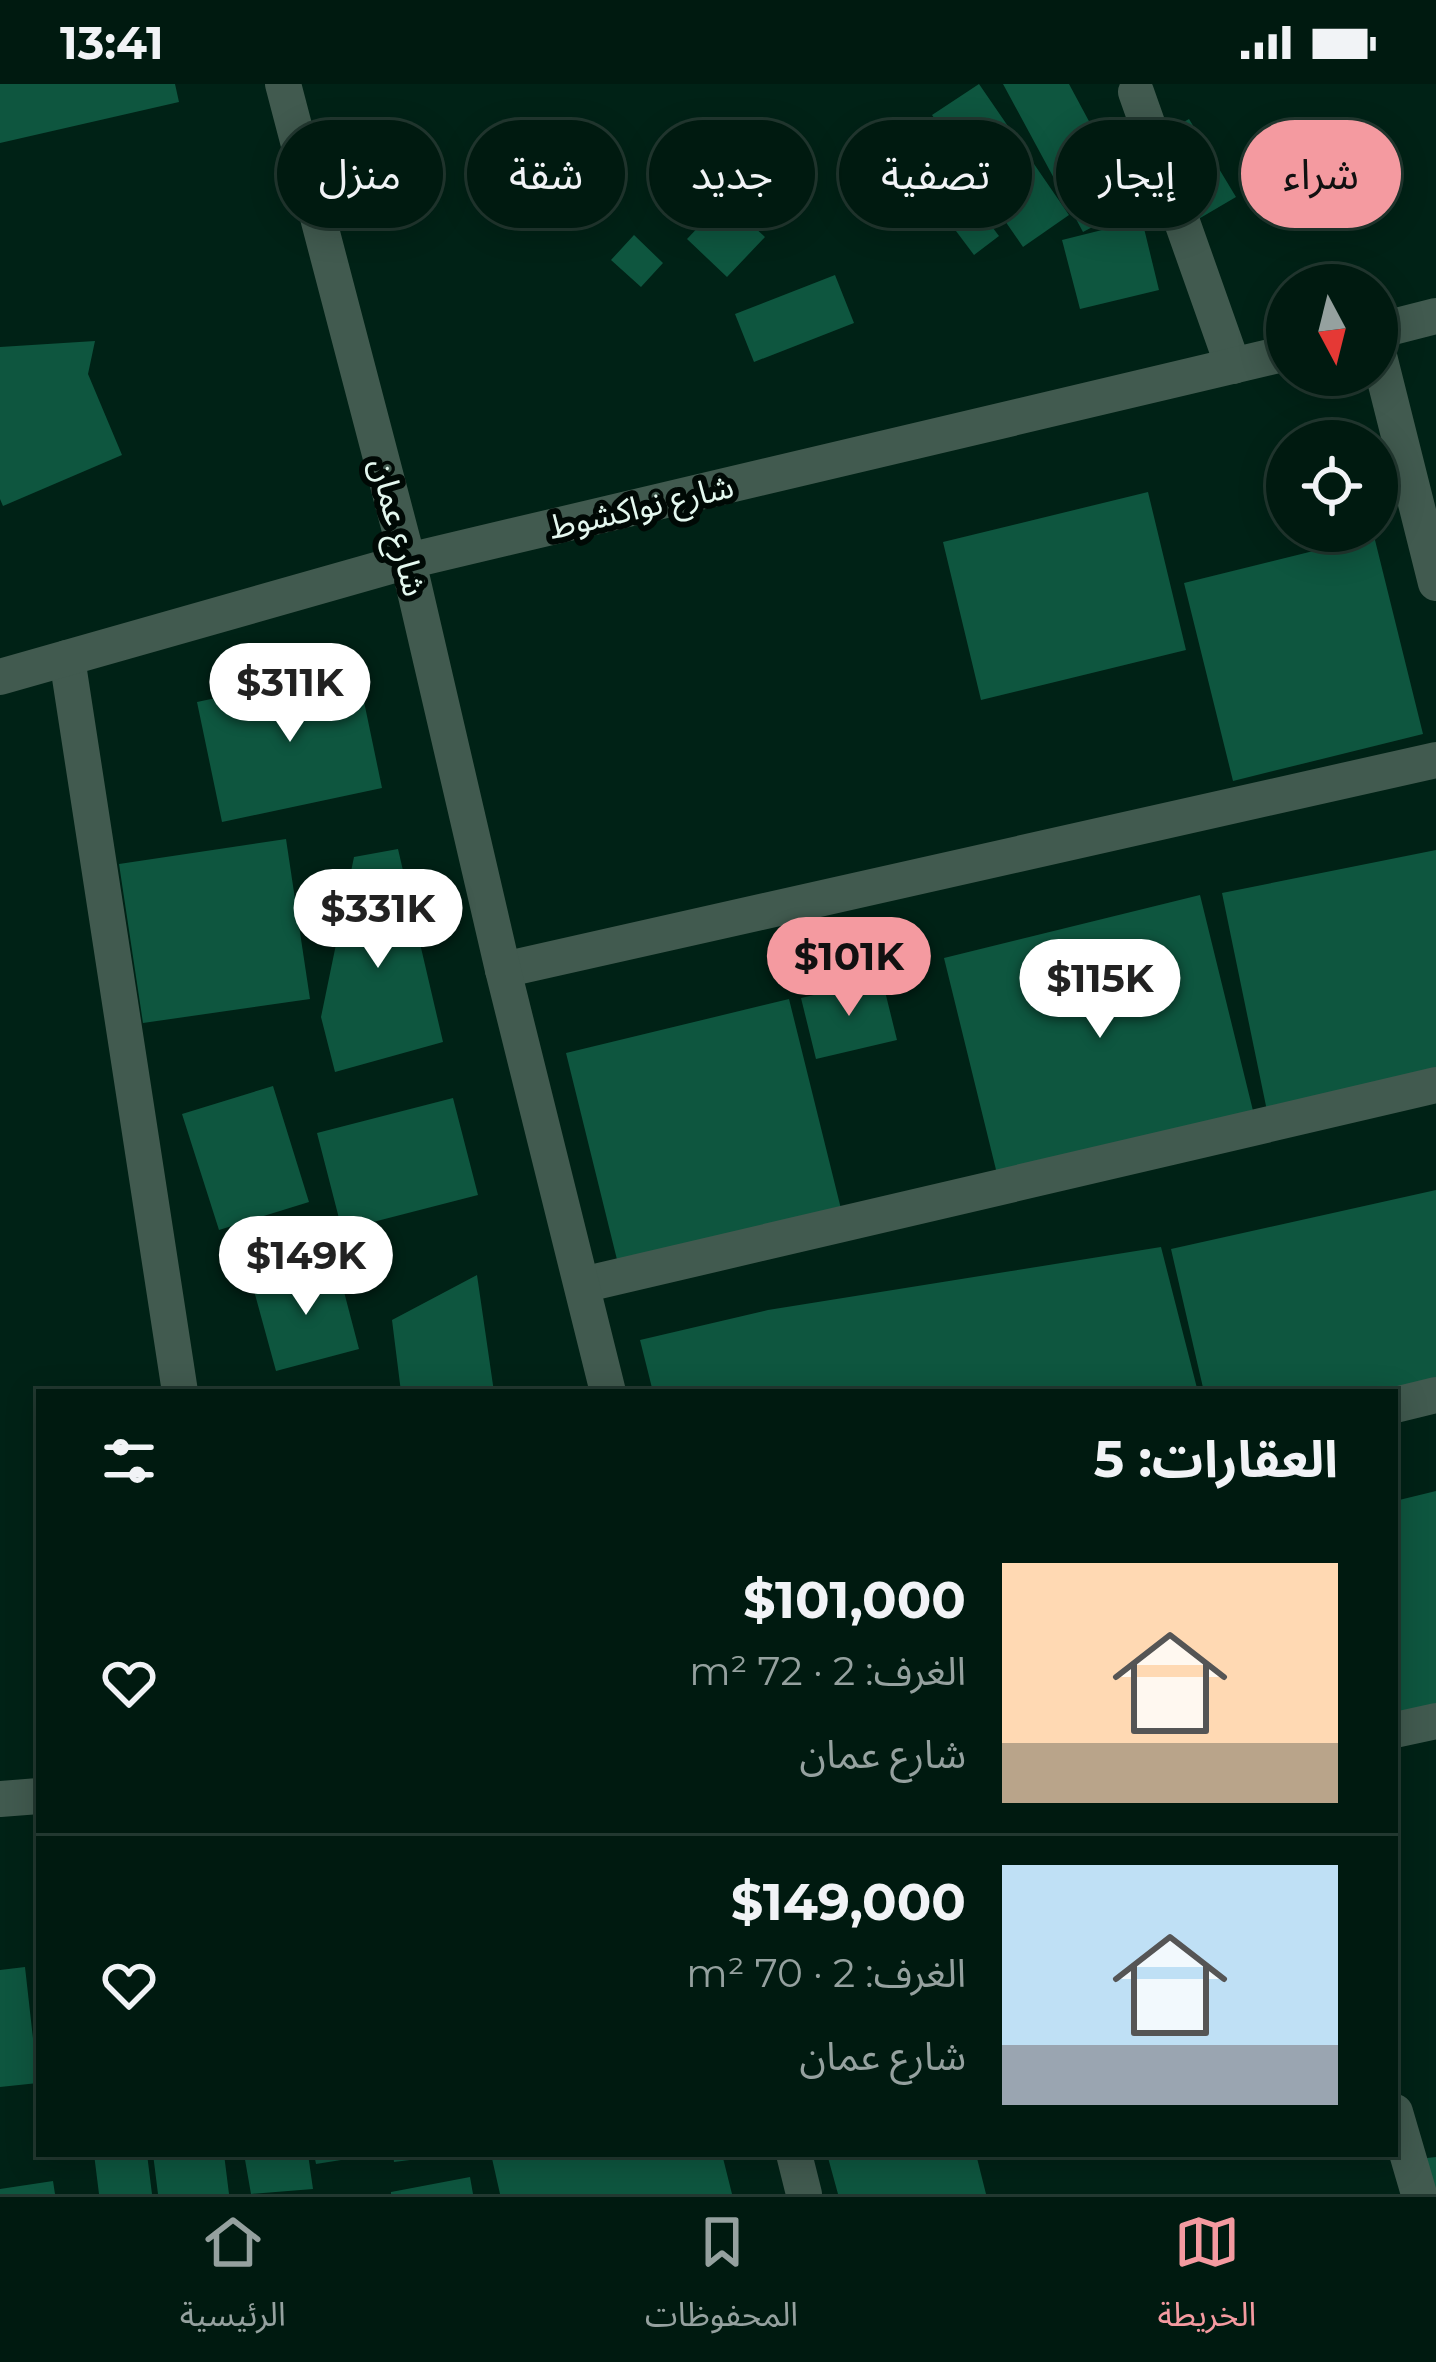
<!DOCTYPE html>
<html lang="ar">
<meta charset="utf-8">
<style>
body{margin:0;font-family:Montserrat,"Noto Sans Arabic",sans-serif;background:#0a2319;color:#f1f3f6;direction:rtl;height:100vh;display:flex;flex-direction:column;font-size:45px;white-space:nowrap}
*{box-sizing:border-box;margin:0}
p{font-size:39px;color:#95a19f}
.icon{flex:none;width:66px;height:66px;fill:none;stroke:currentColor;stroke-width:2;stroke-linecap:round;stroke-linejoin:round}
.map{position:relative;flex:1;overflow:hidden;direction:ltr}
.panel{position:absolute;left:36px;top:1305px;width:1362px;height:768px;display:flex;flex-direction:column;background:#001a10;border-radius:0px;box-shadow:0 6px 30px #0003,0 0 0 3px #223830;direction:rtl}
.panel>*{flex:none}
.guide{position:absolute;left:36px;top:36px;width:1365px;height:108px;direction:rtl;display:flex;gap:24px}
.needle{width:78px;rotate:173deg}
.tools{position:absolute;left:1266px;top:180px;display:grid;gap:24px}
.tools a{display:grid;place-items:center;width:132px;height:132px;border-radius:50%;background:#001a10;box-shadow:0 6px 30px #0003,0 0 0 3px #223830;font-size:60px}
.price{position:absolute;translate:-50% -102px;padding:0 27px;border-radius:42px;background:#fff;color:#222;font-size:39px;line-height:78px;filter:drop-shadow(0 3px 6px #0008)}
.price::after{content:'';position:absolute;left:50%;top:72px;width:36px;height:27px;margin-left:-18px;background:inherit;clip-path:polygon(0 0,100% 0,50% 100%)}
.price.active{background:#f49aa0;color:#111}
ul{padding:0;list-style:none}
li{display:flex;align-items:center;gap:36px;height:300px;padding:0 60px}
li+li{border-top:3px solid #223830}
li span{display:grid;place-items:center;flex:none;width:336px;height:240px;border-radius:0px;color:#555}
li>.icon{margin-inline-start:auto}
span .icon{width:144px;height:144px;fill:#fffc;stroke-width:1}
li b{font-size:51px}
h2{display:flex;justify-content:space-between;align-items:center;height:144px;padding:0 60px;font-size:51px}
.chip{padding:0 42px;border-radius:54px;background:#001a10;box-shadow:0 6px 30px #0003,0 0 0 3px #223830;font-size:42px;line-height:108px}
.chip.active{background:#f49aa0;color:#111}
.status{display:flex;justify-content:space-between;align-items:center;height:84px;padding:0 60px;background:#001a10;direction:ltr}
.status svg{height:33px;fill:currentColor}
.tabs{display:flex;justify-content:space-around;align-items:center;height:168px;border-top:3px solid #223830;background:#001a10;font-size:33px;color:#95a19f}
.tabs a{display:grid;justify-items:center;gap:6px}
.tabs .active{color:#f49aa0}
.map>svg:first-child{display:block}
.building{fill:#0e563f}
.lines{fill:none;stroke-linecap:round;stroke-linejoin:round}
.minor{stroke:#415a4f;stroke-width:36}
.tertiary{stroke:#415a4f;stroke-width:36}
.labels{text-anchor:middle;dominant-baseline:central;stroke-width:12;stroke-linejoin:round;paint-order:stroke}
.street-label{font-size:33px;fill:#e4f8ef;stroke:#000905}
</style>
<div class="status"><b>13:41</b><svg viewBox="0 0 49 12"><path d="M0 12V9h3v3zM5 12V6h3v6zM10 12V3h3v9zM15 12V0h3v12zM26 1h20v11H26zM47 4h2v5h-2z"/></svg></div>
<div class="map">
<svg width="1436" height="2110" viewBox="0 0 1436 2110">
<rect width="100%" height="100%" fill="#002216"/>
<path class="building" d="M0,0H175L179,18L0,59Z
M979,0L1069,131L1023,163L932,31Z
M1003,0H1069L1134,121L1083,148Z
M1189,35L1236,113L1190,140L1144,61Z
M930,61L999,152L974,171L905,79Z
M724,116L765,153L727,193L687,155Z
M1142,136L1159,206L1080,225L1062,156Z
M634,151L663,179L641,203L611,176Z
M835,191L854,239L754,278L735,230Z
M95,257L88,290L122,371L3,422L0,415V263Z
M1148,408L1186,566L981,616L943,458Z
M1374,452L1423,650L1233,697L1184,499Z
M357,584L382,704L222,738L197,618Z
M286,755L310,915L143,939L119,780Z
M398,765L443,958L335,988L321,933L354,773Z
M1436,766V1018L1272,1051L1222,809Z
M1200,811L1256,1039L1000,1102L944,874Z
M882,895L897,956L816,975L801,914Z
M789,915L847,1149L624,1204L566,969Z
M273,1002L309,1118L219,1146L182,1030Z
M453,1014L478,1111L342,1146L317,1049Z
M1436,1106V1322L1395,1308H1204L1171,1165Z
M1161,1163L1198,1308H653L640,1256L768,1226Z
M337,1181L359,1265L276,1287L253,1203Z
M477,1191L494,1308H401L392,1236Z
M1436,1407V1640L1395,1651V1417Z
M25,1883L38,1999L0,2003V1886Z
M94,2070H147L152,2110H99Z
M153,2070H224L229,2110H158Z
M244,2070H308L313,2105L251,2110Z
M314,2070H360V2073L316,2080Z
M393,2070H434V2073L394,2078Z
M491,2070H722L732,2110H500Z
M827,2070H976L986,2110H838Z
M1436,2073V2110H1430L1427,2074Z
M470,2093L473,2110H391V2108Z
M53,2097L55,2110H0V2105Z"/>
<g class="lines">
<path class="minor" d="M1136,8L1233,282
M1377,264L1436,499
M67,574L180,1308
M503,886L1436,676
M582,1201L1436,1001
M1395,1321L1436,1311
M1395,1646L1436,1637
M0,1715L39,1712
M1395,2028L1419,2110"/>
<path class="tertiary" d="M283,0L408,477L503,886L608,1308
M1377,247L1436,232
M0,593L408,477L1287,269
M794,2070L804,2110"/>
</g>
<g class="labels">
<g class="street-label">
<text transform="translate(641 422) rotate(-13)">شارع نواكشوط</text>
<text transform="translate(399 443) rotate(76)">شارع عمان</text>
</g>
</g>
</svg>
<div class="tools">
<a><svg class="needle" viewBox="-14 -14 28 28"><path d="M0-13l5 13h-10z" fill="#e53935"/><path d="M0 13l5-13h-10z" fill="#95a19f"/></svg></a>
<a><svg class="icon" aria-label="locate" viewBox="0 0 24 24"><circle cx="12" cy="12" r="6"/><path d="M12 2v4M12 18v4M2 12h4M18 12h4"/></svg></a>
</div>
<b class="price" style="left:290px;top:661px">$311K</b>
<b class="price" style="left:378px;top:887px">$331K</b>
<b class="price active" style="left:849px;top:935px">$101K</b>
<b class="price" style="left:1100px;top:957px">$115K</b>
<b class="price" style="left:306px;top:1234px">$149K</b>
<div class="guide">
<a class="chip active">شراء</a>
<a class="chip">إيجار</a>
<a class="chip">تصفية</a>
<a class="chip">جديد</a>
<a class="chip">شقة</a>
<a class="chip">منزل</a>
</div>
<section class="panel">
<h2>العقارات: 5<svg class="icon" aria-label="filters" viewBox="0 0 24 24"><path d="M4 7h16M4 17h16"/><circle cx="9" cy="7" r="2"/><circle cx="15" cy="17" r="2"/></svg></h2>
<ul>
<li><span style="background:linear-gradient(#ffd9b3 75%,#b9a48a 0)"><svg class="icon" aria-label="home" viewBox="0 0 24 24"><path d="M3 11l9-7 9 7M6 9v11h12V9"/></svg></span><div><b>$101,000</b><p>الغرف: 2 · 72 m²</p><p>شارع عمان</p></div><svg class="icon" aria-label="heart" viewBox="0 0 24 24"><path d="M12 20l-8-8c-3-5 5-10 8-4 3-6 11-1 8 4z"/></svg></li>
<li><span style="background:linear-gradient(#bfe0f5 75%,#9aa5b1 0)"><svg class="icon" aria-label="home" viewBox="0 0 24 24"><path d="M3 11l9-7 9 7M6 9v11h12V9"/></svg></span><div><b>$149,000</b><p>الغرف: 2 · 70 m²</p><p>شارع عمان</p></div><svg class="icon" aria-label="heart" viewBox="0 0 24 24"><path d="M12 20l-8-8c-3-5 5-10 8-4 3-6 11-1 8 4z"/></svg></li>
</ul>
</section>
</div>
<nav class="tabs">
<a class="active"><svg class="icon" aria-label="map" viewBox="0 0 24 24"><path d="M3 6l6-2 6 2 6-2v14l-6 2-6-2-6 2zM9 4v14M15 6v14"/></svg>الخريطة</a>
<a><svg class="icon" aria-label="saved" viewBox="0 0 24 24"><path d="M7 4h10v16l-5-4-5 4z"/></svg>المحفوظات</a>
<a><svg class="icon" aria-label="home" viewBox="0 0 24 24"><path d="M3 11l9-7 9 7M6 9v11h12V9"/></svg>الرئيسية</a>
</nav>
